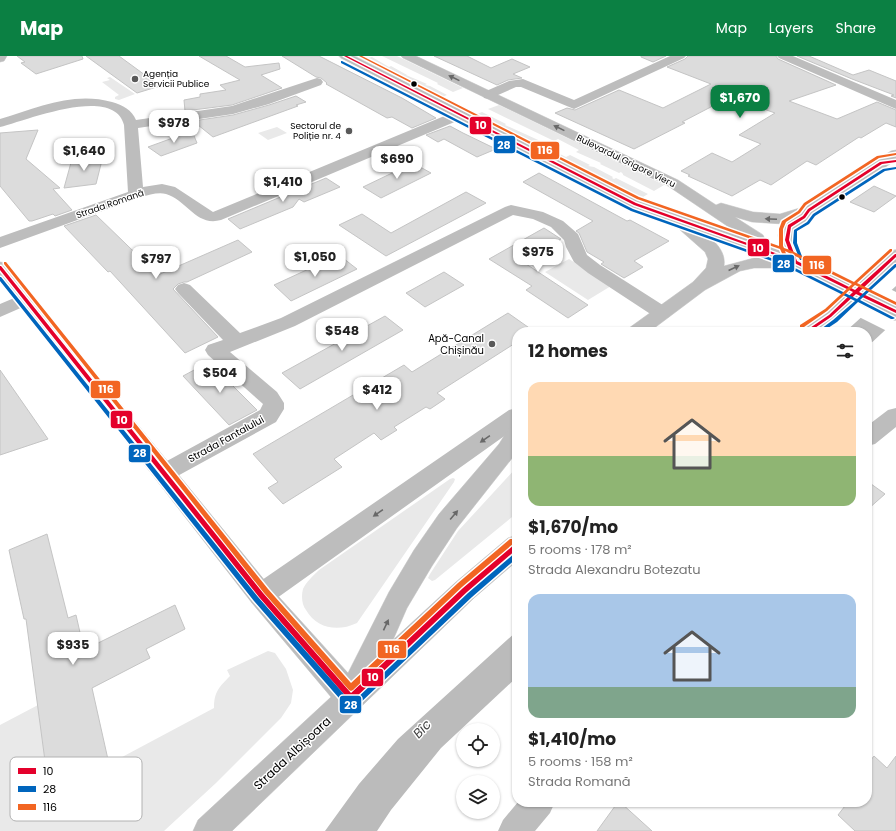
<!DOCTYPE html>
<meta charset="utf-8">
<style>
body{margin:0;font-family:Poppins,sans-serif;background:#f6f6f6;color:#222;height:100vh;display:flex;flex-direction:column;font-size:15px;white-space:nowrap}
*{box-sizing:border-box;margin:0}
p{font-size:13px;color:#767676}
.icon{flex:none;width:22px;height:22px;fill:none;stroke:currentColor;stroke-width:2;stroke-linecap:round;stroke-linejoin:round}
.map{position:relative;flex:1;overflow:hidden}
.sheet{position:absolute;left:512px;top:271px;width:360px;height:480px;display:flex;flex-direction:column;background:#fff;border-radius:16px;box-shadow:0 1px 3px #0004}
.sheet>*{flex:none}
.tools{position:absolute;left:456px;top:667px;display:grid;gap:8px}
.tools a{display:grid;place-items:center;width:44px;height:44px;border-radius:50%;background:#fff;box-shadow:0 1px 3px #0004;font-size:20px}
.price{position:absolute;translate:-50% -34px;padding:0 9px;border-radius:8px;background:#fff;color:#222;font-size:13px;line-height:26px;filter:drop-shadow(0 1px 2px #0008)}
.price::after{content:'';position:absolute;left:50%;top:24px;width:12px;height:9px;margin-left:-6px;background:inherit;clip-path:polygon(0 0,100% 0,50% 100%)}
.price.selected{background:#0b8043;color:#fff}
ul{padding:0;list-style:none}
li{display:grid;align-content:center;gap:8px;height:212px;padding:0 16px}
li span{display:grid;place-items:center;height:124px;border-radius:12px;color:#555}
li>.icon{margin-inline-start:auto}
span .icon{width:72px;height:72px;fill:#fffc;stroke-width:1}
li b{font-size:17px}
h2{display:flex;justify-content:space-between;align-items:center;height:48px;padding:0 16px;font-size:17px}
header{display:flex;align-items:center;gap:24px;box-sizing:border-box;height:56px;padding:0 20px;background:#0b8043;color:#fff}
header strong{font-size:19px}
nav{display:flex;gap:22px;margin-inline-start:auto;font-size:14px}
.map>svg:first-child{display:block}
.green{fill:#e9e9e9}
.water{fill:#bbb}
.pier{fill:#fff}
.building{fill:#dcdcdc;stroke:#c4c4c4}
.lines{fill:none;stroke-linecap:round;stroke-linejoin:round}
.major-casing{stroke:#dbdbdb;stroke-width:1}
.minor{fill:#bdbdbd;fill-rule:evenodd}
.major{fill:#bdbdbd;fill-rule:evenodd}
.major-bridge-casing{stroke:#dbdbdb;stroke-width:18;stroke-linecap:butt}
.major-bridge{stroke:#bdbdbd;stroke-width:17}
.bus-1-casing{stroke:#fff;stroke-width:3}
.bus-2-casing{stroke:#fff;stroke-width:3}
.bus-3-casing{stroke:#fff;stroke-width:3}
.bus-1{fill:#e4002b;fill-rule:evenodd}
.bus-2{fill:#0065bd;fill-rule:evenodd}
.bus-3{fill:#f26522;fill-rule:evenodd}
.oneway{fill:#686868}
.poi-dot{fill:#595959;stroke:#fff;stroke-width:1.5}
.bus-dot{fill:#000;stroke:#fff;stroke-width:1.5}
.labels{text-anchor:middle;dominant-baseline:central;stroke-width:3;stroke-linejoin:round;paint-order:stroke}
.far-poi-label{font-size:9px;fill:#000;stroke:#fff;text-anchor:start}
.far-street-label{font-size:9px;fill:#000;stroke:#fff}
.poi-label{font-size:10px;fill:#000;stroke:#fff;text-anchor:end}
.street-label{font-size:10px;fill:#000;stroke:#fff}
.near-street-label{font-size:12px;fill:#000;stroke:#fff}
.near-water-label{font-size:13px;font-style:italic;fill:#3f3f3f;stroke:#fff}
.key{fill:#fff;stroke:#b2b2b2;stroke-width:1}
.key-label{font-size:11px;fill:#000}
.line-badge{stroke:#fff;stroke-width:1.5}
.badge-label{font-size:11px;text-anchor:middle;font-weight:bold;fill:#fff}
</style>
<header>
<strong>Map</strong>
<nav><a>Map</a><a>Layers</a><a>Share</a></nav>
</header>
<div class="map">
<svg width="896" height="775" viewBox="0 0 896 775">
<rect width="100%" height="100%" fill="#fff"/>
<path class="green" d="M353,0H363L368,2L372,1L389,11L391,10L407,19H406L427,28L425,29L430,30L447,39L437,43Z
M382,0H397L463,32L453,36L437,28L438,27Z
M110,21L135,38L119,44L115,43V41L119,39L102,26L110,24L107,22Z
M499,49L664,129L654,135L623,119V118L621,116L619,117L600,108L601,107L576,96L579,94L558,83L554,85L488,53Z
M482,56L506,68L505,69L547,88L544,90L566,101L570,99L590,109L588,110L594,111L613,121L612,122L614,123L616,122L648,138L638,144L472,60Z
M277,71L287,77L268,84L258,77Z
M569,203L611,230L588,244L545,216Z
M517,411V457L435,524L432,525L428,522L430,518L458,475Z
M453,422L455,423L454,426L357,567C338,576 317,573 306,554C302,549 301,540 303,533C306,526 313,520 319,514L450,423Z
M268,595L275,597L286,613L293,634L291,647L281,662L216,727L164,775H0V669L38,649L50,742L109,708L214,652C214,636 219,631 230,620L227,614Z"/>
<path class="water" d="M896,230V264L867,291V276H845Z
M517,575V621L441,692L391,754L377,775H325L359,728L398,683Z"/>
<path class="pier" d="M890,233L896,236V267L887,275L859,261Z"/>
<path class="building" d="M17,0H82L83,3L36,18L21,7L25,6Z
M86,0H119L160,30L137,37Z
M199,0H226L245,11L279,7L280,13L261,19L282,32L232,49L185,55L184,44L200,41V38L226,34L220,29L240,24Z
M282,0H319L402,42L436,62L412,72L392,61L387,62L326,28L327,27L321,22L316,21Z
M434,0H467L491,12L512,3L530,11L513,18L522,22L508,24L497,29Z
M641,0H666L653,6L641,1Z
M688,0H776L778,3L836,29L789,45L837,63L877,46L896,54V71L886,67L861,82L859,81L816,109L807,105L771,129L760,124L732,140L688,120L690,119L681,115L712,97L732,106L761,88L739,79L775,57L730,41L682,66L685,67L634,93L555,57L567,52L575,54L619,34L663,52L711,28L667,11L685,3Z
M797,0H809L853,19L869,14L896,25V42L891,40L894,39L852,23Z
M296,40L306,46L296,49L298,50L213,81L193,65L233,59L269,49Z
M450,70L463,77L496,93L477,101L444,83L438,86L426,79Z
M38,74L26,103L60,132L53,133L72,154L55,160L53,158L32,165H29L0,130V77Z
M192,75L197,87L161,100L148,91Z
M103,100L96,128L64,132L72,103Z
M413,107L431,117L381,142L363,131Z
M539,117L627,165L630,164L669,185L634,205L643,211L624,222L601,208L604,206L587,196L579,177L576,175L593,165L523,126Z
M326,122L340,131L304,146L299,143L293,151L240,173L228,163Z
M874,130L896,140L874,156L850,146Z
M466,136L486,147L386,200L339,169L362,158L391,177Z
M96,159L158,219L238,184L252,196L187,226H184L178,228L173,233L218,281L185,297L110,215L108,216L64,170Z
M544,172L561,183L523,206L588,249L568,262L526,234L532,230L489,203Z
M339,199L357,213L291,245L274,229Z
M444,216L464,229L425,251L406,237Z
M508,257L535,276H517V286L437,337L445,343L430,353L426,351L394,371L397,374L381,384L374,377L334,403L342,411L283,448L268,432L278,426L253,398L404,309L412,316Z
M385,260L403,274L300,333L282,317Z
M209,306L257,354L229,369L183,320Z
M0,314L48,383L0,399Z
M867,425L885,438L867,454Z
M47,478L68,562L76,559L84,594L175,549L185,573L146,593L150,602L92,632L109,708L50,742L26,563H24L9,494Z
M874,700L887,712L896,700V775H855L838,759L848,746H867V709Z
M618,746H620L652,775H597Z"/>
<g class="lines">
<g class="major-casing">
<path id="major" d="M0,0H7L4,5L0,6Z
M339,0H354L641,145L742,180L668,130L403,2L401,0H416L678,124L716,149L721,147L753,156L780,158L803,151L891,95L896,94V104L814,158L796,174L795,183L802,203L844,224L847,228L844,232L838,234L832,232L790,210L784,212H754L740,215L705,234L649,276H626L629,272L693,226L706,212L708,203L705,196L679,173L681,170L629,151L341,2ZM735,161L752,166L783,168L778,179L781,194L761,187L765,183L763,179ZM706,179L770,202H754L724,210C726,196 716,186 706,179Z
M896,194V208L837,264L819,276H796L799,272L823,256L890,195Z
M0,206L6,207L270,531L348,617L389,536L414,494L439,458L499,388L509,372L517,370V396L457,472L432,510L407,552L393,584L456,526L508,482L517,479V505L474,542L232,775H193L198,764L331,641L252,547L0,223Z"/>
</g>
<path class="minor" d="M670,0H686L684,2L574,53L521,31H516L489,43L484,42L483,39L484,36L509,25L523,23L574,44Z
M777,0H793L896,44V53L779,2Z
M317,22L321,23L323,26L321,29L269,48L233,58L138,72L143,131L162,128L175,131L213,156L454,56H464L466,59L464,62L221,164C196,171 187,144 166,138C158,136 149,139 141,141L0,192V181L128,136L124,69C114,28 25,65 0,71V63C37,52 73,35 112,46C123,49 132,54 136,64L232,50Z
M511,149L543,156L563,165L578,178L587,199L600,209L669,253L671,257L669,261L662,263L655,261L588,217L574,206L566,191L564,184L551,171L533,163L513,159L295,270L230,296L277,336L284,347V353L276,366L172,423L164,426L156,423L153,417L156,411L260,354L263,348L208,299L205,294L208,289L223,284L178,237L175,233L178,229L184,227L190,229L240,277L281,262L505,151Z
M26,237L32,239L35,243L32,247L0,261V248Z
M517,352V371L270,547L261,551L252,547L248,539L252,531L509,354Z
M896,352V371L875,388L867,390V370L888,354Z
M518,746H555L550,757L535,775H498L503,764Z"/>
<use href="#major" class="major"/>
<g class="major-bridge-casing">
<path id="major-bridge" d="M838,228L896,256"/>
</g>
<use href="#major-bridge" class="major-bridge"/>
<g class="bus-1-casing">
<path id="bus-1" d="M344,0H347L636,147L792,203L785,184L788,169L803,160L808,153L880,106L896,104V106L882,108L810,155L805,162L791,171L789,184L797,205L855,234L895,198H896V201L859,236L896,254V257L856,238L831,261L809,276H804L829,259L853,236L786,203L634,149Z
M0,210H1L263,537L351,637L463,532L515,488H517V493L467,536L353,644L351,645L349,644L259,541L0,214Z"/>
</g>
<g class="bus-2-casing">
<path id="bus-2" d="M342,5L633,153L785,207L857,243L895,208H896V211L860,244L895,262L893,263H891L858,246L837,266L822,276H817L833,264L855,245L783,209L631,155L341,7V5Z
M896,111V113L885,115L815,160L809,168L797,175V187L803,203L802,204H800L793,187L794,174L807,166L813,158L883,113Z
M0,221H1L258,541L350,645L352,646L354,645L468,537L515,497H517V502L472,541L358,649L352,652L346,650L254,545L0,225Z"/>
</g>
<g class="bus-3-casing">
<path id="bus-3" d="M359,0H362L639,141L779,190V173L782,165L798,155L804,147L877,100L896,97V99L879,102L806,149L800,157L786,166L783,173V190L784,192L790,194L854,226L890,193H892V195L857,227L896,246V249L855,229L827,255L804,271H800V269L825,253L852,228L785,195L791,209L789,210H788L780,193L637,143Z
M4,206H6L268,533L351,627L458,527L510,483H514L515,485L514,487L462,531L353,634L351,635L349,634L264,537L4,208Z"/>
</g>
<use href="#bus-1" class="bus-1"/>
<use href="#bus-2" class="bus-2"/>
<use href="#bus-3" class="bus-3"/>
</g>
<defs><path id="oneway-solid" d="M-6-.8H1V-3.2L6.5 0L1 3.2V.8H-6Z"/></defs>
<g class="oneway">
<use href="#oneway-solid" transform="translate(454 22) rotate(-154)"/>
<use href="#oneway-solid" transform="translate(559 72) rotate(-154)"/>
<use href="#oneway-solid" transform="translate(771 163) rotate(-178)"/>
<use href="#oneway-solid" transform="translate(734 212) rotate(-25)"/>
<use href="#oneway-solid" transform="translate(485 383) rotate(145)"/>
<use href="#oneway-solid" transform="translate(378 457) rotate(145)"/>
<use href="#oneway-solid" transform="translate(454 459) rotate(-50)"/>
<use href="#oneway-solid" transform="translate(386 569) rotate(-65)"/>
</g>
<g class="poi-dot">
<circle cx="135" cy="23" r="4"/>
<circle cx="349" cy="75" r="4"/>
<circle cx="492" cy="288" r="4"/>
</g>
<g class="bus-dot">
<circle cx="414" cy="28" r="3.5"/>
<circle cx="842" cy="141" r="3.5"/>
</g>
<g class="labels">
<g class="far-poi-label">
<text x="143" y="18">Agenția<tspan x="143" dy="10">Servicii Publice</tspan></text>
<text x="341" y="70" text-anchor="end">Sectorul de<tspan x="341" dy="10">Poliție nr. 4</tspan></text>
</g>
<g class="far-street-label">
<text transform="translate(626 105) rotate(26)">Bulevardul Grigore Vieru</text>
<text transform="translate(110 148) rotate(-19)">Strada Romană</text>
</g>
<g class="poi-label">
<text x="484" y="282">Apă-Canal<tspan x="484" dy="12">Chișinău</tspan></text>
</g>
<g class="street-label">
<text transform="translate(226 383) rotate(-29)">Strada Fantalului</text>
</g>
<g class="near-street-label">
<text transform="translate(292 697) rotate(-43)">Strada Albișoara</text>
</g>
<g class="near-water-label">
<text transform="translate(422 673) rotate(-47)">Bîc</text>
</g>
</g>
<rect x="10" y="701" width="132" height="64" rx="6" class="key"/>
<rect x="18" y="712" width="18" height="6" fill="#e4002b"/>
<rect x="18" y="730" width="18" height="6" fill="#0065bd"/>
<rect x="18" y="748" width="18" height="6" fill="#f26522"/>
<g class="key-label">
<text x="43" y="719">10</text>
<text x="43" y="737">28</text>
<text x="43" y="755">116</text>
</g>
<g class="line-badge">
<rect x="469" y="60" width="23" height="19" rx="4" fill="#e4002b"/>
<rect x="493" y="79" width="23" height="19" rx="4" fill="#0065bd"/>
<rect x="530" y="85" width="30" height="19" rx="4" fill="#f26522"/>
<rect x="747" y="182" width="23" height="19" rx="4" fill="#e4002b"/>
<rect x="772" y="198" width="23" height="19" rx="4" fill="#0065bd"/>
<rect x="802" y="199" width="30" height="20" rx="4" fill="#f26522"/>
<rect x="90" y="324" width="31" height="19" rx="4" fill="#f26522"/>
<rect x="110" y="354" width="23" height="19" rx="4" fill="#e4002b"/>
<rect x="128" y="388" width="23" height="19" rx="4" fill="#0065bd"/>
<rect x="377" y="584" width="30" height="19" rx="4" fill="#f26522"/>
<rect x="361" y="612" width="23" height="19" rx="4" fill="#e4002b"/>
<rect x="339" y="639" width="23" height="19" rx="4" fill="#0065bd"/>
</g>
<g class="badge-label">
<text x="481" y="73">10</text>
<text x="504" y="93">28</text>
<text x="545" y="98">116</text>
<text x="758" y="196">10</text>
<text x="784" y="212">28</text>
<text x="817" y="213">116</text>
<text x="106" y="337">116</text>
<text x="122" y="368">10</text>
<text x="140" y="401">28</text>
<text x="392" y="597">116</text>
<text x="373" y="625">10</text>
<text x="351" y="653">28</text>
</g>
</svg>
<div class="tools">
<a><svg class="icon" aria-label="locate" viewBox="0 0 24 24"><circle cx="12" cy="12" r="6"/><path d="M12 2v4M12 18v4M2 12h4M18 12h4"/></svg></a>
<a><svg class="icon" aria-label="layers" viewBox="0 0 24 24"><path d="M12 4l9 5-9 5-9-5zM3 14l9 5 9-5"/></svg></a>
</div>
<b class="price selected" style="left:740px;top:63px">$1,670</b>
<b class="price" style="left:174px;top:88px">$978</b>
<b class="price" style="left:84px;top:116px">$1,640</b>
<b class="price" style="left:397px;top:124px">$690</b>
<b class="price" style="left:283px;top:147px">$1,410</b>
<b class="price" style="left:538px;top:217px">$975</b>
<b class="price" style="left:315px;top:222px">$1,050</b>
<b class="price" style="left:156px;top:224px">$797</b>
<b class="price" style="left:342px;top:296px">$548</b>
<b class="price" style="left:220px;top:338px">$504</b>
<b class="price" style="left:377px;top:355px">$412</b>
<b class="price" style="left:73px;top:610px">$935</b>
<section class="sheet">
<h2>12 homes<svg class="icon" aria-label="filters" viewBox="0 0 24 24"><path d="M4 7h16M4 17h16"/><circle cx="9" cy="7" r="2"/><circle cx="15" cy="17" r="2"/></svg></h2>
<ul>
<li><span style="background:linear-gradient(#ffd9b3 60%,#8fb573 0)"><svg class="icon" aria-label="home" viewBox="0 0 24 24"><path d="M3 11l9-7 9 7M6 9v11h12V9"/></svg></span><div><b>$1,670/mo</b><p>5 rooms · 178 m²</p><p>Strada Alexandru Botezatu</p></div></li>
<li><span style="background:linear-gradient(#a9c7e8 75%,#7fa58c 0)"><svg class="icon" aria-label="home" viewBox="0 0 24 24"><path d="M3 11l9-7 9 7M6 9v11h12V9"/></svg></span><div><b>$1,410/mo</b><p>5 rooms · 158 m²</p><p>Strada Romană</p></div></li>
</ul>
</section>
</div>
